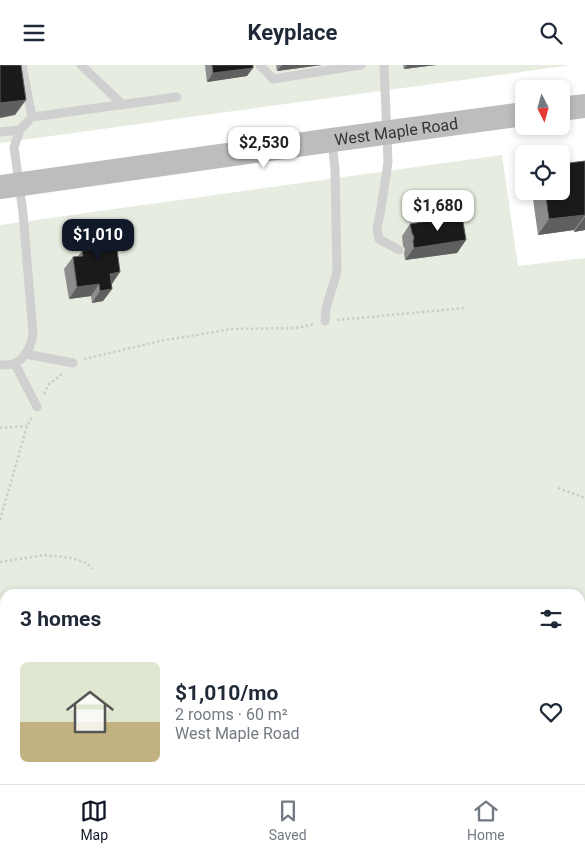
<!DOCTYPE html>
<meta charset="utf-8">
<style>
body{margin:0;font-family:Roboto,sans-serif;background:#f2f2f3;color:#1f2937;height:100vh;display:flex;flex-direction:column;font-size:19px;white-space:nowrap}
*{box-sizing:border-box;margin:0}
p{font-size:16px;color:#747a83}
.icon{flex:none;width:28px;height:28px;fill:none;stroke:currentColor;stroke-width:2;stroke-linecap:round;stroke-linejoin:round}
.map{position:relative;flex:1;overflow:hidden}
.panel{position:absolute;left:0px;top:524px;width:585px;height:196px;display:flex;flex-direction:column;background:#fff;border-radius:15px 15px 0 0;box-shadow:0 2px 8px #0003}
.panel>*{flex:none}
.needle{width:32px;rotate:174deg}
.tools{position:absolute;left:515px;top:15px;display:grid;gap:10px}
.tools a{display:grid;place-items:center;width:55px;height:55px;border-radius:8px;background:#fff;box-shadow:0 2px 8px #0003;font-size:25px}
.price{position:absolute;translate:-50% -42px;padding:0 11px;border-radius:10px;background:#fff;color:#222;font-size:16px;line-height:32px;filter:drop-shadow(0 1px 2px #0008)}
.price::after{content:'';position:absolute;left:50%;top:30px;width:15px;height:11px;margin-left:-8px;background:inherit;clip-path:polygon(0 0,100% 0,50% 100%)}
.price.current{background:#111827;color:#fff}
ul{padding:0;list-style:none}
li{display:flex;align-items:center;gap:15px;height:125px;padding:0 20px}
li span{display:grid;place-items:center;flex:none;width:140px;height:100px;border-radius:8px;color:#555}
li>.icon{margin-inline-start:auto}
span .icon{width:60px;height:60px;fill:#fffc;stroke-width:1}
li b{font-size:21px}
h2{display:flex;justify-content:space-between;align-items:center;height:60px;padding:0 20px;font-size:21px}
header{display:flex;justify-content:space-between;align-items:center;height:65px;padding:0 20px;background:#fff;font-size:22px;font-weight:700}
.tab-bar{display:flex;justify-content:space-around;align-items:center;height:70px;border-top:1px solid #e0e1e3;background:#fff;font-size:14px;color:#747a83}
.tab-bar a{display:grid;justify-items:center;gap:2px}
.tab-bar .current{color:#111827}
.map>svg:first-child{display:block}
.green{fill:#e6ecdf;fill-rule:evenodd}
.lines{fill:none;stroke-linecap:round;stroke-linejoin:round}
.path{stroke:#cdcdcd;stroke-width:2.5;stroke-dasharray:2.5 2.5;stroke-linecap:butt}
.service{stroke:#d0d0d0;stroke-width:9}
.minor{stroke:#d0d0d0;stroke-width:16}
.secondary{stroke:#bdbdbd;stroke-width:24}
.wall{fill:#8c8c8c}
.shaded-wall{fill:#5f5f5f}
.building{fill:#1a1a1a;stroke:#5f5f5f}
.labels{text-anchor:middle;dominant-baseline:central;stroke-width:5;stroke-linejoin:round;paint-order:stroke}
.street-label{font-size:16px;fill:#333;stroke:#fff}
</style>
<header><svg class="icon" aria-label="menu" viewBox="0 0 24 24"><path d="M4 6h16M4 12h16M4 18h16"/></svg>Keyplace<svg class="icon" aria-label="search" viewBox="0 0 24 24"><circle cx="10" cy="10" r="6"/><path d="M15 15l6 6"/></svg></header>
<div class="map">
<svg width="585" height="719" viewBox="0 0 585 719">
<rect width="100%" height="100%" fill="#fff"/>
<path class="green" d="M0,0H572L0,78Z
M502,90L518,201L585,193V719H0V160ZM5,529H580V715H5Z"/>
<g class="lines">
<path class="path" d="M337,255L465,243
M84,294L160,276L232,264L296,263L315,259
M44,329L48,320L63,308
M0,363L27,361
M558,423L585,433
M0,455L27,361L32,352
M0,497L45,490L72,493L87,498L92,504"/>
<path class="service" d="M81,0L123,40
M260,0L273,14L361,0
M384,0L388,97L381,144L377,164L379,174L399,185
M32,52L177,32
M0,67L20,65
M325,256L326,243L337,207L335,105L332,75
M26,289L73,298
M15,299L37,342
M0,300C4,300 9,300 13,299C25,295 32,280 33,268L23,148L14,82L20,65L32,52L22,0"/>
<path class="minor" d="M523,107H524"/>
<g class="secondary">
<path d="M561,44L585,41"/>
<path id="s1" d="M0,122L332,75L524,49"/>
</g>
</g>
<path class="wall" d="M205,0H253L247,11L207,17Z
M276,0H322L277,6Z
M403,0H436L404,4Z
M585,96V165L574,167V165L538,170L533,134L539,126H561Z
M410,159L466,175L457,188L405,195L404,188L405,184L403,181L402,171Z
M90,165L112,219V224L103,236L92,238L91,231L69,234L64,204L73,192L78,191L82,186L81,177Z"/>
<path class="shaded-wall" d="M282,0H322L277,6Z
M407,0H436L404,4Z
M253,3L247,11L207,17L213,8Z
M26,35L15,50L0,53V38Z
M585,150L574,165L538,170L549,154Z
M585,152V165L574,167Z
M466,175L457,188L405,195L414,183Z
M120,207L112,219L101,221L110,209Z
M99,219L91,231L69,234L77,222Z
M112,224L103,236L92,238L100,226Z"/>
<path class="building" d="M0,0H21L26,35L0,38Z
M212,0H253V3L213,8Z
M585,96V150L549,154L545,126H561V99Z
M462,151L466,175L414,183L413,176L414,172L412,168L410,159Z
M114,162L120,207L110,209L112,224L100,226L99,219L77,222L73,192L83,191L82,186L93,185L90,165Z"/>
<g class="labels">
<g class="street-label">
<text stroke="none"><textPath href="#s1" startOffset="400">West Maple Road</textPath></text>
</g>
</g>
</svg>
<div class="tools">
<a><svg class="needle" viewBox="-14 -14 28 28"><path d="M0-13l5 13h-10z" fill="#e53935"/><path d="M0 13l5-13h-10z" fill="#747a83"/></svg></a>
<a><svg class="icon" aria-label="locate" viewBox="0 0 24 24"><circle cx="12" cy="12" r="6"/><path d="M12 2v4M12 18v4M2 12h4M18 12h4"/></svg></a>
</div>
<b class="price" style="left:264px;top:104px">$2,530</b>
<b class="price" style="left:438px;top:167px">$1,680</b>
<b class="price current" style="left:98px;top:196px">$1,010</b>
<section class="panel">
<h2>3 homes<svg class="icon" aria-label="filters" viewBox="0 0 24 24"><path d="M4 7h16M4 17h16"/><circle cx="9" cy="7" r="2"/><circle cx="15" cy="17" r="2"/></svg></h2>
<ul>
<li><span style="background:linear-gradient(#dfe7d0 60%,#c2b280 0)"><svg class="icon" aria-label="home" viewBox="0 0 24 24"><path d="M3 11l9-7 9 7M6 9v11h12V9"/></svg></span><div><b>$1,010/mo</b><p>2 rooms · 60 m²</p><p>West Maple Road</p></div><svg class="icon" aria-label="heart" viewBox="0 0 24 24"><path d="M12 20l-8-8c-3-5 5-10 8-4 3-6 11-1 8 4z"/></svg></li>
</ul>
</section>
</div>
<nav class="tab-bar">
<a class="current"><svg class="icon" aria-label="map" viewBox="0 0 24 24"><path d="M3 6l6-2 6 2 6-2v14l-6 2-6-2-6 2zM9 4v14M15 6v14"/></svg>Map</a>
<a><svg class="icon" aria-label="saved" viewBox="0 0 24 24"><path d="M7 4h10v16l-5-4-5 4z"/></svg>Saved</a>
<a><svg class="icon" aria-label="home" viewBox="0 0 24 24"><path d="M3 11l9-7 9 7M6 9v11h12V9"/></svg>Home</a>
</nav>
